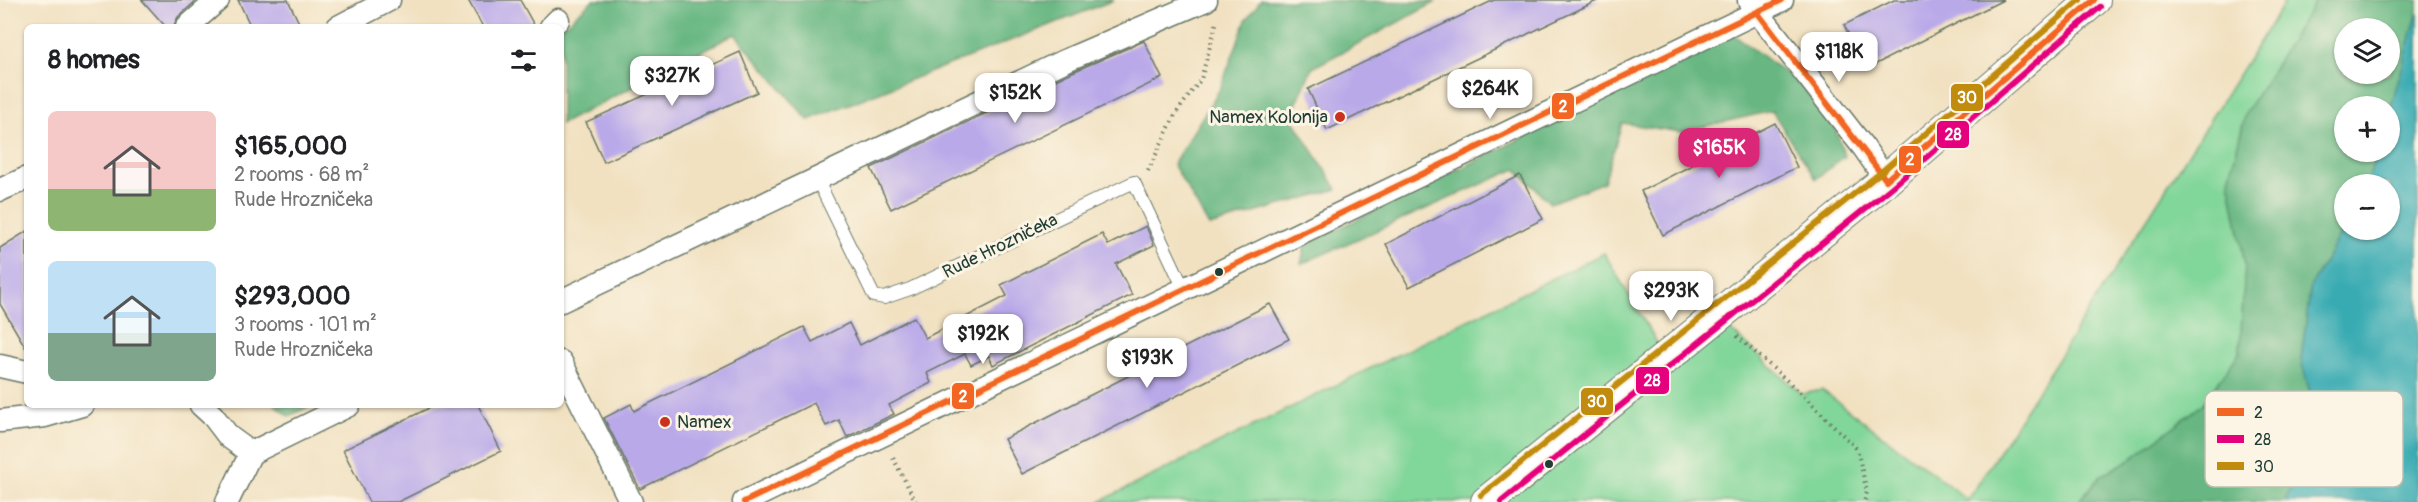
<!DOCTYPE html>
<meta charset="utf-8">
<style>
body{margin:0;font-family:Pangolin,sans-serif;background:#f2f2f2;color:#202124;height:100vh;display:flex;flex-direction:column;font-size:22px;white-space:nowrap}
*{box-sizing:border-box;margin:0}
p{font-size:20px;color:#757577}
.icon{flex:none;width:33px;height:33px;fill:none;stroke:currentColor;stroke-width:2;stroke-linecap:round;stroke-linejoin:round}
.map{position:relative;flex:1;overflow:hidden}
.details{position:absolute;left:24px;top:24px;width:540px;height:384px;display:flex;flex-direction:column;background:#fff;border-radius:9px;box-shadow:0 2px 4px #0004}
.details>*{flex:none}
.buttons{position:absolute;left:2334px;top:18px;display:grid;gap:12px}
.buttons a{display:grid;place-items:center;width:66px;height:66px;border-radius:50%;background:#fff;box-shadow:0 2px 4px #0004;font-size:30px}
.price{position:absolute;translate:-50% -51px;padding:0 14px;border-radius:12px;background:#fff;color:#222;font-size:20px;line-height:39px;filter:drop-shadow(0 2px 3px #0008)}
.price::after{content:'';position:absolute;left:50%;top:36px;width:18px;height:14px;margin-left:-9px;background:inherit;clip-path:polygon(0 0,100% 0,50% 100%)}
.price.current{background:#db2777;color:#fff}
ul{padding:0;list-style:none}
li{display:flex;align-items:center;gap:18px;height:150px;padding:0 24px}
li span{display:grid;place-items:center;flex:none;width:168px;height:120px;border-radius:9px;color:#555}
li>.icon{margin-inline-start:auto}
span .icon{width:72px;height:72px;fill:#fffc;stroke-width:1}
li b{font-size:26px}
h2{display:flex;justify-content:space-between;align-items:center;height:72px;padding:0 24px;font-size:26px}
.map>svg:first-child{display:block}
.green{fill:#81d69a;stroke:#508a67;stroke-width:1.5}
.forest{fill:#68b782;stroke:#447a5b;stroke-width:1.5;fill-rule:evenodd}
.water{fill:#39abb2;stroke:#2c7473;stroke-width:1.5}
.building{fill:#b9a9e9}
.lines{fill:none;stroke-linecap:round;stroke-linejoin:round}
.lane-casing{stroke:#687665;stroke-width:14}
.street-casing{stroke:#687665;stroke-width:25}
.secondary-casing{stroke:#687665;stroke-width:34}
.path{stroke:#687665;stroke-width:4;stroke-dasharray:1.5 4.5;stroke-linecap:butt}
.lane{stroke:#fff;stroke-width:12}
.street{stroke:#fff;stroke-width:22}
.secondary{stroke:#fff;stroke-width:32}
.bus-1-casing{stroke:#fcf5e5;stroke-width:10}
.bus-2-casing{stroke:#fcf5e5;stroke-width:10}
.bus-3-casing{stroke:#fcf5e5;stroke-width:10}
.bus-1{stroke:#f26522;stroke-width:6}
.bus-2{stroke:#e5007d;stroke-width:6}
.bus-3{stroke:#c18c0d;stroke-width:6}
.poi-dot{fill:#c8321e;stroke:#fcf5e5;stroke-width:2}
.bus-dot{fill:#1f3d34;stroke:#fcf5e5;stroke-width:2}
.labels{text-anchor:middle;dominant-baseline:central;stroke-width:6;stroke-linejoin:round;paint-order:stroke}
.poi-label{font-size:18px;fill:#1f3d34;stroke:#fcf5e5;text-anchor:end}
.street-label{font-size:18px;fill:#1f3d34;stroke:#fcf5e5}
.key{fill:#fcf5e5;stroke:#babeb0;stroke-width:1.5}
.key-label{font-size:16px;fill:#1f3d34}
.line-badge{stroke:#fcf5e5;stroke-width:2}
.badge-label{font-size:16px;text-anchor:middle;font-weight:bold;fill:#fff}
</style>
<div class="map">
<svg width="2418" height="502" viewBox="0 0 2418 502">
<rect width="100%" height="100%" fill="#fcf5e5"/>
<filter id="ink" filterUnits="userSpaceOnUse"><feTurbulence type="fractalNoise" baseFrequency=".0167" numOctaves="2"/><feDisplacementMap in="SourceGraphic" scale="12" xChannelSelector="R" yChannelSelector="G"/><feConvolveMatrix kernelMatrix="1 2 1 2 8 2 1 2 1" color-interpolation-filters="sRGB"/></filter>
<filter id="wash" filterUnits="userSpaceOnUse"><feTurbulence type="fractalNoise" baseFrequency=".008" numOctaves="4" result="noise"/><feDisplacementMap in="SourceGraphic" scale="24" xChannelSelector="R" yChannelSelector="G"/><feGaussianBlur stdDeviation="1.35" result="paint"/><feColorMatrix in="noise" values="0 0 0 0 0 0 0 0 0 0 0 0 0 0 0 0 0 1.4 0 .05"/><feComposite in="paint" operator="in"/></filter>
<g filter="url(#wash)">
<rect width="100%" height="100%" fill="#f1e1c1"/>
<path class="green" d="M2286,0H2316L2246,112L2229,180L2245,264L2240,352L2202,405L2134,457L2101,476L2081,498L2080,502H1099L1604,253L1666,358L1716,317L1802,394L1822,390L1968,500Z"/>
<path class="forest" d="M593,0H1114L808,120L735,34L561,124V28Z
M1261,0L1436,2L1312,68L1291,116L1337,189L1209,226L1173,164L1220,89L1246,20Z
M2316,0H2418V12L2390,110V106H2344V152H2377L2367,184H2344V228L2311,285L2301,360L2321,432L2284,502H2080L2081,498L2101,476L2134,457L2202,405L2240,352L2245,264L2229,180L2246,112ZM2344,28H2390V74H2344Z
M1733,34L1801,85L1834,125L1845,156L1816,179L1772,111L1680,132L1622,123L1604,182L1550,203L1516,169L1301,264L1305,245Z
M275,405H313L289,416Z"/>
<path class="water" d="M2418,12V502H2284L2321,432L2301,360L2311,285L2344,228L2390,230V184H2367L2377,152H2390V110Z"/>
<g id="blocks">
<path class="building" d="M142,0H197L178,17L173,27H166Z
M238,0H288L301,27H251Z
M468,0H520L535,27H483Z
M1494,0H1599L1327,130L1308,89Z
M1894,0H2003L1866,69L1844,25Z
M1144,41L1162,78L891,209L871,168L1068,74Z
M740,52L757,92L604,162L586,122Z
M1775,123L1797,167L1663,235L1641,191Z
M1520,175L1543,219L1409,287L1386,244Z
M1146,226L1154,245L1116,264L1132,295L993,365L989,356L971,365L965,354L927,373L931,383L889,405L894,414L847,437L839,420L826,426L814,403L640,489L604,418L631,404L634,411L804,327L812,342L849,323L860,345L914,317L925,338L1007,296L1001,285L1102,234L1108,245Z
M27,231V350L0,304V248Z
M1270,304L1289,339L1022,474L1004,439Z
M435,405H478L501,451L398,502H369L343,450Z"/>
</g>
</g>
<g filter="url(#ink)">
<use href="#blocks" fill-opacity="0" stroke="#687665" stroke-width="1.5"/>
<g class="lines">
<g class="lane-casing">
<path id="lane" d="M817,179L874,296L884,298L910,289L1134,182L1185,291"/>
</g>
<g class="street-casing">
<path id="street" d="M1749,1L1864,148L1886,180
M187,27L218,0
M338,27L389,0
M551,27L558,20
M0,190L27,178
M561,301L1062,62L1206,0
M561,362L631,502
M0,366L27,372
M201,405L213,416L229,437L251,453
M0,421L45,416L82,405
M227,502L251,453L349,405
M744,502L1782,0"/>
</g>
<g class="secondary-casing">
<path id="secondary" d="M1487,502L1886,180L2094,0"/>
</g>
<path class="path" d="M1148,171L1175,115L1201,79L1217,21
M1737,336L1802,394L1857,449L1867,492L1864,502
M893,458L916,502"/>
<use href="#lane" class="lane"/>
<use href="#street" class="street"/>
<use href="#secondary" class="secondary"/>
<g class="bus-1-casing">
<path id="bus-1" d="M1757,12L1886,180L2094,0
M744,502L1782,0"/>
</g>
<g class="bus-2-casing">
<path id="bus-2" d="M1501,502L1892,187L2100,7"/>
</g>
<g class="bus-3-casing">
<path id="bus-3" d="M1481,495L1880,173L2080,0"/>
</g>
<use href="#bus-1" class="bus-1"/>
<use href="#bus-2" class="bus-2"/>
<use href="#bus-3" class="bus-3"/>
</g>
</g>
<g class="poi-dot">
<circle cx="1340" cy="117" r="6"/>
<circle cx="665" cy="422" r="6"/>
</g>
<g class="bus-dot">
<circle cx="1219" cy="272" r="5"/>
<circle cx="1549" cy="464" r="5"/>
</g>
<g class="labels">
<g class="poi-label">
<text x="1328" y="117">Namex Kolonija</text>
<text x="677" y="422" text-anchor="start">Namex</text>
</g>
<g class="street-label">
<text transform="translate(1000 246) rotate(-26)">Rude Hrozničeka</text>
</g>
</g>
<rect x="2205" y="391" width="198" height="96" rx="9" class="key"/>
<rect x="2217" y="408" width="27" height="8" fill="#f26522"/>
<rect x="2217" y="435" width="27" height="8" fill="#e5007d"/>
<rect x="2217" y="462" width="27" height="8" fill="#c18c0d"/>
<g class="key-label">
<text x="2254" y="418">2</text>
<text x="2254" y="445">28</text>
<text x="2254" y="472">30</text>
</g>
<g class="line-badge">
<rect x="1950" y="83" width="34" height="29" rx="6" fill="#c18c0d"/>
<rect x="1551" y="92" width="24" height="28" rx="6" fill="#f26522"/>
<rect x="1936" y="120" width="34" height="29" rx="6" fill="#e5007d"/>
<rect x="1898" y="145" width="24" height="29" rx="6" fill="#f26522"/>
<rect x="1635" y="366" width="35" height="29" rx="6" fill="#e5007d"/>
<rect x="951" y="382" width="24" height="28" rx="6" fill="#f26522"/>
<rect x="1580" y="387" width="34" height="29" rx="6" fill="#c18c0d"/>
</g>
<g class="badge-label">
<text x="1967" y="103">30</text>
<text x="1563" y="112">2</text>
<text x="1953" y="140">28</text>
<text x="1910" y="165">2</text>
<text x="1652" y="386">28</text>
<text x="963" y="402">2</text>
<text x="1597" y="407">30</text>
</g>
</svg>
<div class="buttons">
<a><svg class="icon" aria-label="layers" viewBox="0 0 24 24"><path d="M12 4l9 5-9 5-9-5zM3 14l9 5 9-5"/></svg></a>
<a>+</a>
<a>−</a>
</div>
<b class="price" style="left:1839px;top:83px">$118K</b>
<b class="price" style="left:672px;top:107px">$327K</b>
<b class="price" style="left:1490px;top:120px">$264K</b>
<b class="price" style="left:1015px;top:124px">$152K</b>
<b class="price current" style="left:1719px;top:179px">$165K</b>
<b class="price" style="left:1671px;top:322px">$293K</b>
<b class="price" style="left:983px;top:365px">$192K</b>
<b class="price" style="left:1147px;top:389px">$193K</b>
<section class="details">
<h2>8 homes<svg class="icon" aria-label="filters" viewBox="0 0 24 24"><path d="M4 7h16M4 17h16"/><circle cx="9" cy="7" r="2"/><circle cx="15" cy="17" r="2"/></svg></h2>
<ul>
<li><span style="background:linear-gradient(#f6c9c9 65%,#8fb573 0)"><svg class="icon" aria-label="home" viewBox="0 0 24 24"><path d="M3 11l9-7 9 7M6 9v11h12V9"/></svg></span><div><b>$165,000</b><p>2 rooms · 68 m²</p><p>Rude Hrozničeka</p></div></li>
<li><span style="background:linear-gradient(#bfe0f5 60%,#7fa58c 0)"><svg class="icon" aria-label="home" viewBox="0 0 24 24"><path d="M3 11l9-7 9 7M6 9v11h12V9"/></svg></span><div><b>$293,000</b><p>3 rooms · 101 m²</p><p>Rude Hrozničeka</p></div></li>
</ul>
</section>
</div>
